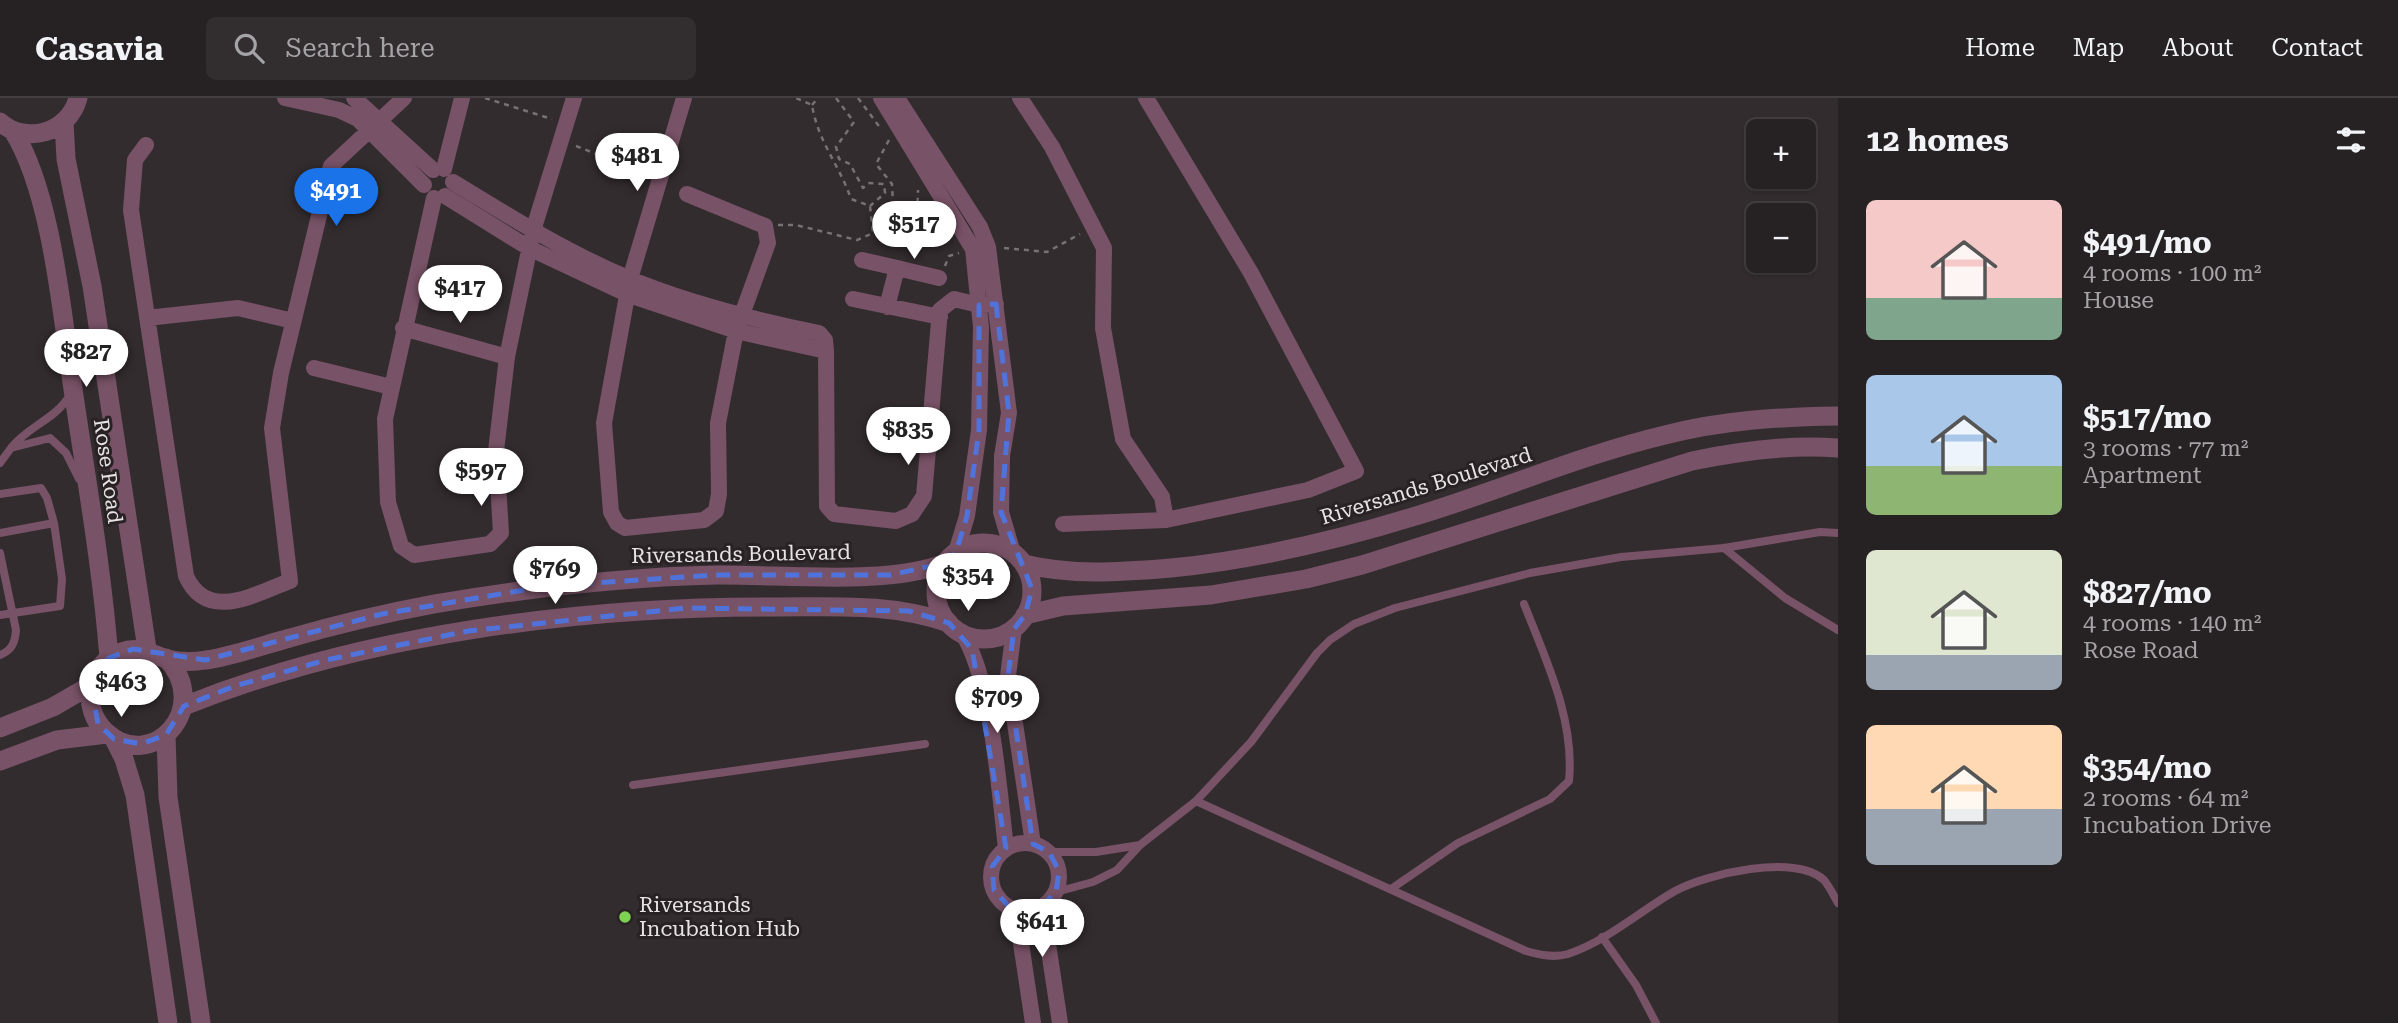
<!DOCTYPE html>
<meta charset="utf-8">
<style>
body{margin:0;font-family:"Roboto Serif",serif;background:#322e30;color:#f1f3f6;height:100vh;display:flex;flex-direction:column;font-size:26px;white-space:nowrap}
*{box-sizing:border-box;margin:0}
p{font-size:23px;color:#a4a3a6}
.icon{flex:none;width:38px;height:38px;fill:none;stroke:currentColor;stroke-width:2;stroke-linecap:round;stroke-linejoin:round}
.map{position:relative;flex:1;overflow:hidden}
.details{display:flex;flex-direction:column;background:#262123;width:560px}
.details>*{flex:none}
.fabs{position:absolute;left:1746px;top:21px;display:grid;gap:14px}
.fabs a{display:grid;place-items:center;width:70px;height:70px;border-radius:10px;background:#262123;box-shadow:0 2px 5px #0004,0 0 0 2px #423e41;font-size:35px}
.price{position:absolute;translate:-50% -60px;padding:0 16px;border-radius:24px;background:#fff;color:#222;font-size:23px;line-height:46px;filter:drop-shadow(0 2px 4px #0008)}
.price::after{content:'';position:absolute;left:50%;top:42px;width:21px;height:16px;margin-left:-10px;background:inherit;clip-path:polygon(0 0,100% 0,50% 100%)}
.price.selected{background:#1a73e8;color:#fff}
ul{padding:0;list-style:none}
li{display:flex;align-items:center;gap:21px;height:175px;padding:0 28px}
li span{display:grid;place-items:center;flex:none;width:196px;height:140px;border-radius:10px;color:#555}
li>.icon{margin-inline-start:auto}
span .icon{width:84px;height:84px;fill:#fffc;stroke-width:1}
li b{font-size:30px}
h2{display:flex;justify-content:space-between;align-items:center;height:84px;padding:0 28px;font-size:30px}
header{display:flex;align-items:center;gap:42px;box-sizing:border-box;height:98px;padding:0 35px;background:#262123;border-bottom:2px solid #423e41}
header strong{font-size:33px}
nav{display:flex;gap:38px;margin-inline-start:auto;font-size:24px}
.search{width:490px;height:63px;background:#322e30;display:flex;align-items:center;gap:18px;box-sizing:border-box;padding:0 24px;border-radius:10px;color:#a4a3a6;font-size:26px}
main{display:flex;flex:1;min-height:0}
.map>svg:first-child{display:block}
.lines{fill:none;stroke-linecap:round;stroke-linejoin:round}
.path{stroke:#777174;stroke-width:2.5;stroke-dasharray:5 5;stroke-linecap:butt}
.service{stroke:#785266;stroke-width:8}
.minor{stroke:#785266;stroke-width:16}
.tertiary{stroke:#785266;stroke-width:19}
.marked{fill:none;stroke:#5073db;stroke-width:5;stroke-dasharray:14 9;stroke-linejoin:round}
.poi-dot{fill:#7dd153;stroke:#292225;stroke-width:2.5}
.labels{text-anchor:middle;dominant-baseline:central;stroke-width:6;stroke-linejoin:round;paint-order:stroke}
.street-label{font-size:21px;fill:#e7e3e5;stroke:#292225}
.poi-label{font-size:21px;fill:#e7e3e5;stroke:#292225;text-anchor:start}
</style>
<header>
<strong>Casavia</strong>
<div class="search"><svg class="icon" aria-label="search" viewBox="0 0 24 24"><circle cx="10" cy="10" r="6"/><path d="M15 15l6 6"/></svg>Search here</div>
<nav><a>Home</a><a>Map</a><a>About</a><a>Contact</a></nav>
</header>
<main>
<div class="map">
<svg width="1838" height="925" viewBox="0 0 1838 925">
<rect width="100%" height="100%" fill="#332c2f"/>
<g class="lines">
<path class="path" d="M485,0L552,21
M836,0L854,24L836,49L839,61L850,66L863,90L868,85L884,86L885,95L870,108
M858,0L881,31
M812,7L818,0
M889,42L876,66L892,86L894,125L903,145
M576,48L645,75
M778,127H796L857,142L873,135L870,108L851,101C840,68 818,44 812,7L796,0
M899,136L917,122L918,92
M1004,150L1047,154L1080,136
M945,168L949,158L959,155"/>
<path class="service" d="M11,350C28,328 55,322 70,297
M0,365L11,350L50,340L66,355L79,381
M0,396L41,390L47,400L54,425L0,435
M1724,450L1785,500L1838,532
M0,455L16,532C15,545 12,552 0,557
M0,517L60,508L62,481L54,425
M633,687L925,646
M1196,703L1526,853C1540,857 1554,860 1568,856C1607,843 1640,813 1675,793C1706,776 1795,755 1824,782C1829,788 1834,798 1838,805
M1049,754H1096L1140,747
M1391,791L1458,745L1550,701L1569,683C1575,622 1546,562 1524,506
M1056,794L1093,784L1117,772L1140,747L1196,703L1251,644L1317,555L1330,542L1354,526L1395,510L1530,475L1621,459L1724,450L1820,434L1838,435
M1602,839L1636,887L1656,925"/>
<path class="minor" d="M285,0L339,12L358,21L424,87
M354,0L433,72
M684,0L630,181L604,325L611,414L617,425L625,430L704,422L716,413L719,396L718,325L736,233L768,145L765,128L687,96
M881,0L973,151L981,229L979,332L967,418L956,454
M897,0L980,129L988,149L1009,315L1002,358L1001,414L1013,455
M1020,0L1052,49L1104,150L1103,230L1123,341L1162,399L1166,422L1308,392L1356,373L1251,175L1146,0
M146,47L135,62L131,112L186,478C207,525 255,496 290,483L272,330L281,275L331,68L404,0
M444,71L462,0
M453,84C510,119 568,155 630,181C690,206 755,222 819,235L825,242L826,253L827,408L834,416L896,423L912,416L924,398L940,212L954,201L979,207L996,206
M445,98L529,150L629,197L736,233L826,253
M434,100L385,321L388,404L401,448L414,457L490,446L501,435L496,353L507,259L533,133L574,0
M862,162L897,170L887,209
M897,170L939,180
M853,201L940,219
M147,220L238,210L293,223
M403,230L507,259
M314,270L391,289
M1063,426L1166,422
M1014,531L1008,578L1033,746
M962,535C992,581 999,693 1006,750
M991 779a34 34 0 1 1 68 0a34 34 0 1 1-68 0Z
M1050,803L1046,833L1060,925
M1010,810L1019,832L1033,925"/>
<path class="tertiary" d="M0,24C26,47 69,35 78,0
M64,24L66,61L92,188L147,551
M13,33C52,95 62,217 73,291C86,380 102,470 109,560
M936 493a48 48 0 1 1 96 0a48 48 0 1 1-96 0Z
M1024,466C1073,478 1120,474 1171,470C1255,462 1338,442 1419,417C1501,392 1581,357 1665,337C1723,322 1779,319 1838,318
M1025,517L1063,508L1211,497L1306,481L1362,467L1692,363C1740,353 1789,346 1838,350
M166,560C214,610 151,676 106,634C80,611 87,566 121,554C139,547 151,556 167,561C179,564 194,564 206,562C234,558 263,547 290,540C338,526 386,515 434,506C528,490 622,479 717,477C782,476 888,488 945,465
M184,608C364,536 583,508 776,509C835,509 892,505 949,525
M0,630L53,609L91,587
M166,637L168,699L201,925
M114,641L124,661L135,697L168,925
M0,663L57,642L107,636"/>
</g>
<path class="marked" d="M996,206L1009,315L1001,414L1032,491L1025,517L1014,531L1008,578L1033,746L1049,754L1059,773L1056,794L1041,809L1010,810L994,792L992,769L1006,750L972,551L949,525L909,513L686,510L468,533L326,562L235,588L184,608L166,637L141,646L114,641L98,626L91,587L109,560L133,551L205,562L382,516L548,488L715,477H890L945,465L956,454L967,418L979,332V207Z"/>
<circle class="poi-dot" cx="625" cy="819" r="7"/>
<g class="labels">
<g class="street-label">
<text transform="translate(108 373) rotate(82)">Rose Road</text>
<text transform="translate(1426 388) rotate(-17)">Riversands Boulevard</text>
<text transform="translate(741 456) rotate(-1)">Riversands Boulevard</text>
</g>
<g class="poi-label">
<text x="639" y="807">Riversands<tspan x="639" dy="24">Incubation Hub</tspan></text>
</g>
</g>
</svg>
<div class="fabs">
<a>+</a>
<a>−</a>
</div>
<b class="price" style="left:637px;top:95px">$481</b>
<b class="price selected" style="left:336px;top:130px">$491</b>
<b class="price" style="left:914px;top:163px">$517</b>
<b class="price" style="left:460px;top:227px">$417</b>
<b class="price" style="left:86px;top:291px">$827</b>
<b class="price" style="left:908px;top:369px">$835</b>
<b class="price" style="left:481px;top:410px">$597</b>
<b class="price" style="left:555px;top:508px">$769</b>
<b class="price" style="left:968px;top:515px">$354</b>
<b class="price" style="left:121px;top:621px">$463</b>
<b class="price" style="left:997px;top:637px">$709</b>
<b class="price" style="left:1042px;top:861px">$641</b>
</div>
<section class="details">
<h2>12 homes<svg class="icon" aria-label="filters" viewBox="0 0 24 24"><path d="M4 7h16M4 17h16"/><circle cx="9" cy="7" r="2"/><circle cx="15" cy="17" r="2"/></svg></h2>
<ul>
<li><span style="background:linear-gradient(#f6c9c9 70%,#7fa58c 0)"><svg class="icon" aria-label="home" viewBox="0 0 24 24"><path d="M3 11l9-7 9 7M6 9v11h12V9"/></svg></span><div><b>$491/mo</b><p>4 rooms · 100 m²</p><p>House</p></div></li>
<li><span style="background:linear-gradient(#a9c7e8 65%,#8fb573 0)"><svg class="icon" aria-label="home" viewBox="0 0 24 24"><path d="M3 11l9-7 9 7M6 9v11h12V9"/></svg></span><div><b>$517/mo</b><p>3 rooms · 77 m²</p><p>Apartment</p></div></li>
<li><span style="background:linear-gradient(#dfe7d0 75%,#9aa5b1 0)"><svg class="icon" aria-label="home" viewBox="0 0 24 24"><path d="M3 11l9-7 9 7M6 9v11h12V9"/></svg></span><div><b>$827/mo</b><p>4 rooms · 140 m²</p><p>Rose Road</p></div></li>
<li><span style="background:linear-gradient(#ffd9b3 60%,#9aa5b1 0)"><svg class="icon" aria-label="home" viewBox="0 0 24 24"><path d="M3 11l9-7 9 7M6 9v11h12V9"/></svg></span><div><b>$354/mo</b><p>2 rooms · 64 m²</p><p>Incubation Drive</p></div></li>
</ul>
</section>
</main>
